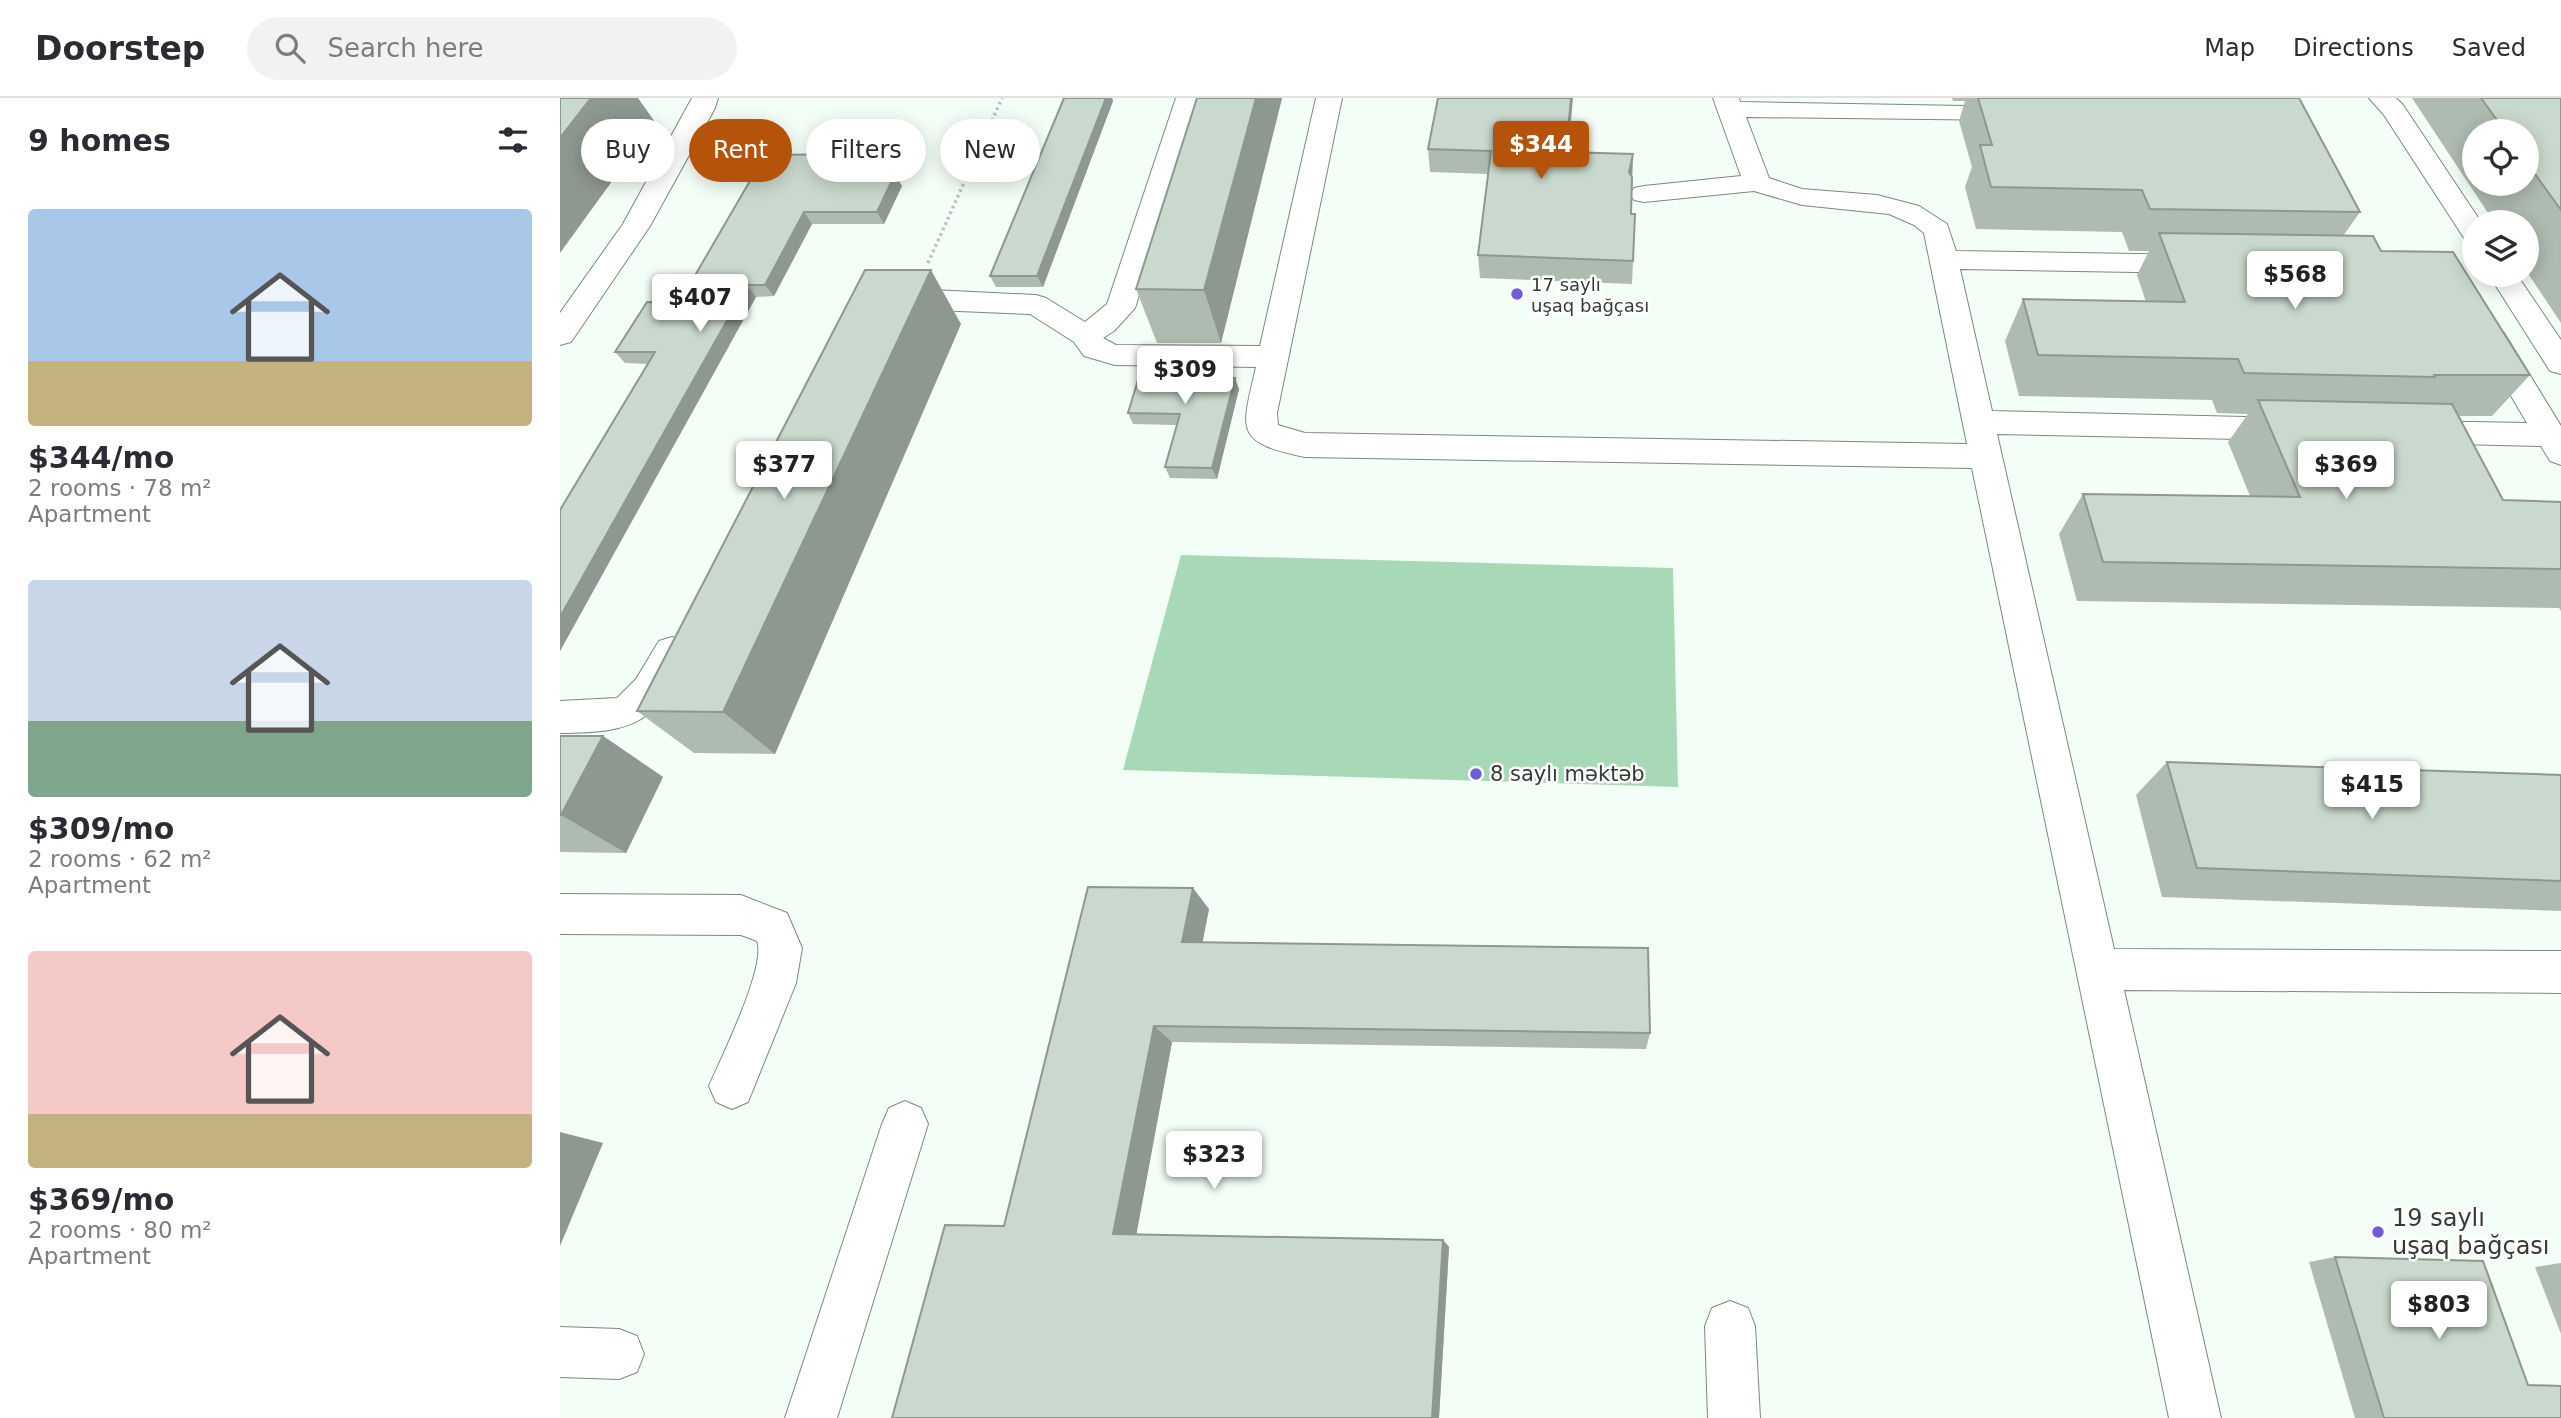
<!DOCTYPE html>
<meta charset="utf-8">
<style>
body{margin:0;font-family:"DejaVu Sans",sans-serif;background:#f2f2f3;color:#2b2b33;height:100vh;display:flex;flex-direction:column;font-size:26px;white-space:nowrap}
*{box-sizing:border-box;margin:0}
p{font-size:23px;color:#7c7c81}
.icon{flex:none;width:38px;height:38px;fill:none;stroke:currentColor;stroke-width:2;stroke-linecap:round;stroke-linejoin:round}
.map{position:relative;flex:1;overflow:hidden}
.drawer{display:flex;flex-direction:column;background:#fff;width:560px}
.drawer>*{flex:none}
.hud{position:absolute;left:21px;top:21px;width:665px;height:63px;display:flex;gap:14px}
.controls{position:absolute;left:1902px;top:21px;display:grid;gap:14px}
.controls a{display:grid;place-items:center;width:77px;height:77px;border-radius:50%;background:#fff;box-shadow:0 4px 18px #0003;font-size:35px}
.price{position:absolute;translate:-50% -60px;padding:0 16px;border-radius:7px;background:#fff;color:#222;font-size:23px;line-height:46px;filter:drop-shadow(0 2px 4px #0008)}
.price::after{content:'';position:absolute;left:50%;top:42px;width:21px;height:16px;margin-left:-10px;background:inherit;clip-path:polygon(0 0,100% 0,50% 100%)}
.price.on{background:#b45309;color:#fff}
ul{padding:0;list-style:none}
li{display:grid;align-content:center;gap:14px;height:371px;padding:0 28px}
li span{display:grid;place-items:center;height:217px;border-radius:7px;color:#555}
li>.icon{margin-inline-start:auto}
span .icon{width:126px;height:126px;fill:#fffc;stroke-width:1}
li b{font-size:30px}
h2{display:flex;justify-content:space-between;align-items:center;height:84px;padding:0 28px;font-size:30px}
.tag{padding:0 24px;border-radius:32px;background:#fff;box-shadow:0 4px 18px #0003;font-size:24px;line-height:63px}
.tag.on{background:#b45309;color:#fff}
header{display:flex;align-items:center;gap:42px;box-sizing:border-box;height:98px;padding:0 35px;background:#fff;border-bottom:2px solid #e1e1e2}
header strong{font-size:33px}
nav{display:flex;gap:38px;margin-inline-start:auto;font-size:24px}
.search{width:490px;height:63px;background:#f2f2f3;display:flex;align-items:center;gap:18px;box-sizing:border-box;padding:0 24px;border-radius:38px;color:#7c7c81;font-size:26px}
main{display:flex;flex:1;min-height:0}
.map>svg:first-child{display:block}
.green{fill:#a7d9b6}
.lines{fill:none;stroke-linecap:round;stroke-linejoin:round}
.minor-casing{stroke:#7b887f;stroke-width:2}
.path{stroke:#b7c0ba;stroke-width:3.5;stroke-dasharray:2.5 3.5;stroke-linecap:butt}
.minor{fill:#fff;fill-rule:evenodd}
.wall{fill:#aebbb1;fill-rule:evenodd}
.shaded-wall{fill:#8d9890}
.building{fill:#cad9ce;stroke:#8d9890;stroke-width:2}
.poi-dot{fill:#6f5cd6;stroke:#fff;stroke-width:2.5}
.labels{text-anchor:middle;dominant-baseline:central;stroke-width:5;stroke-linejoin:round;paint-order:stroke}
.far-poi-label{font-size:18px;fill:#363b37;stroke:#fff;text-anchor:start}
.poi-label{font-size:21px;fill:#363b37;stroke:#fff;text-anchor:start}
.near-poi-label{font-size:24px;fill:#363b37;stroke:#fff;text-anchor:start}
</style>
<header>
<strong>Doorstep</strong>
<div class="search"><svg class="icon" aria-label="search" viewBox="0 0 24 24"><circle cx="10" cy="10" r="6"/><path d="M15 15l6 6"/></svg>Search here</div>
<nav><a>Map</a><a>Directions</a><a>Saved</a></nav>
</header>
<main>
<section class="drawer">
<h2>9 homes<svg class="icon" aria-label="filters" viewBox="0 0 24 24"><path d="M4 7h16M4 17h16"/><circle cx="9" cy="7" r="2"/><circle cx="15" cy="17" r="2"/></svg></h2>
<ul>
<li><span style="background:linear-gradient(#a9c7e8 70%,#c2b280 0)"><svg class="icon" aria-label="home" viewBox="0 0 24 24"><path d="M3 11l9-7 9 7M6 9v11h12V9"/></svg></span><div><b>$344/mo</b><p>2 rooms · 78 m²</p><p>Apartment</p></div></li>
<li><span style="background:linear-gradient(#c9d6e8 65%,#7fa58c 0)"><svg class="icon" aria-label="home" viewBox="0 0 24 24"><path d="M3 11l9-7 9 7M6 9v11h12V9"/></svg></span><div><b>$309/mo</b><p>2 rooms · 62 m²</p><p>Apartment</p></div></li>
<li><span style="background:linear-gradient(#f6c9c9 75%,#c2b280 0)"><svg class="icon" aria-label="home" viewBox="0 0 24 24"><path d="M3 11l9-7 9 7M6 9v11h12V9"/></svg></span><div><b>$369/mo</b><p>2 rooms · 80 m²</p><p>Apartment</p></div></li>
</ul>
</section>
<div class="map">
<svg width="2001" height="1320" viewBox="0 0 2001 1320">
<rect width="100%" height="100%" fill="#f3fef6"/>
<path class="green" d="M621,457L1113,470L1118,689L563,672Z"/>
<g class="lines">
<g class="minor-casing">
<path id="minor" d="M132,0H158L155,10L90,128L11,244L0,247V215L63,126Z
M616,0H642L575,210L554,233L543,240L556,247L700,248L756,0H782L717,315L718,327L745,335L1407,346L1364,135L1354,127L1329,116L1242,107L1194,93L1084,104L1074,102L1070,96L1074,90L1084,88L1181,78L1153,0H1179L1180,4L1462,9L1466,14L1462,19L1453,22L1186,19L1209,80L1242,91L1317,97L1359,108L1387,126L1396,153L1635,157L1645,160L1649,166L1645,172L1635,175L1400,171L1432,313L1729,320L1740,323L1745,331L1740,339L1729,342L1437,336L1554,851L2001,853V895L1564,892L1661,1320H1609L1412,370L745,359C674,344 681,334 696,269L555,267L524,258L514,244L470,216L352,211L337,214L327,211L322,204L327,197L352,191L476,197L486,200L525,224L547,206Z
M1809,0H1836L1843,7L1921,124H1914V143L1904,140L1824,17Z
M1929,177H1957L2001,242V276L1990,273Z
M1933,232L1944,235L2001,328V367L1990,363L1981,348L1855,345L1844,342L1839,334L1844,326L1855,323L1967,325L1918,242L1922,235Z
M112,539L125,543L130,554C94,625 80,634 0,635V603L57,600L76,581L99,543Z
M0,796L181,797L227,815L242,850L236,885L188,1004L172,1011L156,1004L149,988C161,960 207,868 197,843L181,837L0,836Z
M345,1003L361,1010L368,1026L277,1320H225L322,1026L329,1010Z
M1170,1203L1188,1210L1195,1228L1200,1320H1148L1145,1228L1152,1210Z
M0,1229L59,1231L77,1238L84,1256L77,1274L59,1281L0,1279Z"/>
</g>
<path class="path" d="M368,165L442,0"/>
<use href="#minor" class="minor"/>
</g>
<path class="wall" d="M546,0H552L553,3L483,189H436L430,178Z
M637,0H722L661,245H597L576,191Z
M1392,0H1739L1800,114L1783,138L1821,153L1970,277L1932,318H1898L1943,402L2001,404V513L1999,510L1517,503L1499,436L1523,396L1690,398L1668,344L1688,316L1657,315L1652,302L1459,298L1445,243L1463,201L1586,204L1577,177L1589,153H1569L1562,134L1416,131L1405,89L1412,69L1399,23L1405,3H1393Z
M1852,0H2001V225L1967,174V124H1934ZM1914,33H1967V86H1914Z
M868,51L1073,56L1071,116H1075L1072,186L920,180L918,157L928,76L870,74Z
M292,56L299,68L294,77L342,88L324,126H252L214,198L196,199L0,553V412L88,266L65,265L55,254L119,205Z
M401,226L215,656L134,655L77,613Z
M654,271L652,280L679,291L657,381L610,380L605,369L617,327L573,326L568,315Z
M0,638H43L103,679L66,755L0,754Z
M1607,664L2001,677V813L1602,799L1576,697Z
M649,811L642,844L1090,935L1086,951L612,944L576,1137L883,1142L889,1149L879,1320H332L444,1128Z
M1775,1159L1968,1287L2001,1320H1795L1749,1164Z
M2001,1165V1236L1975,1169Z"/>
<path class="shaded-wall" d="M22,0H78L95,24L0,155V40Z
M546,0H552L553,3L483,189L477,178Z
M696,0H722L661,245L644,192Z
M1011,0H1013L1006,78V54Z
M292,56L299,68L288,89L281,77Z
M1073,56L1072,80L1069,74Z
M335,76L342,88L324,126L317,114Z
M244,114L252,126L214,198L205,187Z
M371,172L401,226L215,656L163,614Z
M187,187L196,199L0,553V519Z
M651,260L654,271L650,291L646,279Z
M675,280L679,291L657,381L652,370Z
M43,638L103,679L66,755L1,717Z
M633,790L649,811L639,863L622,844Z
M594,928L612,944L575,1144L553,1136Z
M0,1034L43,1045L0,1148Z
M883,1142L889,1149L879,1320H872Z"/>
<path class="building" d="M0,0H31L0,40Z
M504,0H546L477,178H430Z
M637,0H696L644,192L576,191Z
M878,0H1011L1006,54L1073,56L1069,74L1072,79L1071,116H1075L1073,163L918,157L931,53L868,51Z
M1418,0H1739L1800,114L1590,111L1582,92L1431,89L1420,47H1432Z
M1921,0H2001V112L1967,65V33H1945Z
M292,56L281,77L335,76L317,114H244L205,187H187L0,519V412L95,254H55L87,204L119,205L205,57Z
M1599,135L1813,138L1821,153L1893,154L1970,277H1874L1875,279L1684,275L1678,261L1478,257L1463,201L1625,204Z
M305,172H371L163,614L77,613Z
M585,259L651,260L646,279L675,280L652,370L605,369L620,316L568,315Z
M1698,302L1892,306L1943,402L2001,404V471L1543,464L1523,396L1740,399Z
M0,638H43L1,717H0Z
M1607,664L2001,677V783L1637,770Z
M528,789L633,790L622,844L1088,850L1090,935L594,928L553,1136L883,1142L872,1320H332L385,1127L444,1128Z
M1775,1159L1923,1163L1968,1287L2001,1288V1320H1824Z"/>
<g class="poi-dot">
<circle cx="957" cy="196" r="7"/>
<circle cx="916" cy="676" r="7"/>
<circle cx="1818" cy="1134" r="7"/>
</g>
<g class="labels">
<g class="far-poi-label">
<text x="971" y="186">17 saylı<tspan x="971" dy="21">uşaq bağçası</tspan></text>
</g>
<g class="poi-label">
<text x="930" y="676">8 saylı məktəb</text>
</g>
<g class="near-poi-label">
<text x="1832" y="1120">19 saylı<tspan x="1832" dy="28">uşaq bağçası</tspan></text>
</g>
</g>
</svg>
<div class="controls">
<a><svg class="icon" aria-label="locate" viewBox="0 0 24 24"><circle cx="12" cy="12" r="6"/><path d="M12 2v4M12 18v4M2 12h4M18 12h4"/></svg></a>
<a><svg class="icon" aria-label="layers" viewBox="0 0 24 24"><path d="M12 4l9 5-9 5-9-5zM3 14l9 5 9-5"/></svg></a>
</div>
<b class="price on" style="left:981px;top:83px">$344</b>
<b class="price" style="left:1735px;top:213px">$568</b>
<b class="price" style="left:140px;top:236px">$407</b>
<b class="price" style="left:625px;top:308px">$309</b>
<b class="price" style="left:224px;top:403px">$377</b>
<b class="price" style="left:1786px;top:403px">$369</b>
<b class="price" style="left:1812px;top:723px">$415</b>
<b class="price" style="left:654px;top:1093px">$323</b>
<b class="price" style="left:1879px;top:1243px">$803</b>
<div class="hud">
<a class="tag">Buy</a>
<a class="tag on">Rent</a>
<a class="tag">Filters</a>
<a class="tag">New</a>
</div>
</div>
</main>
